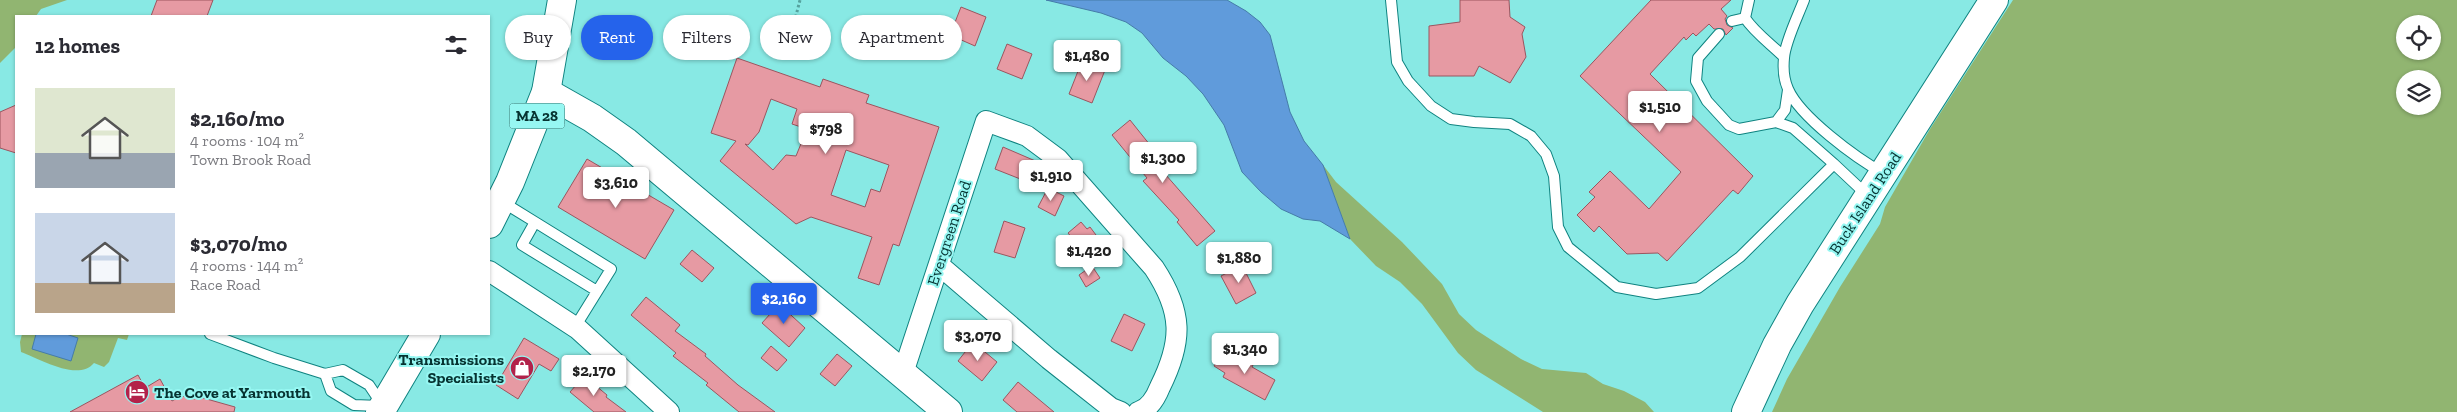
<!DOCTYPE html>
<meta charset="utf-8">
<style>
body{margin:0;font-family:"Zilla Slab",serif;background:#f2f2f3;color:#2b2b33;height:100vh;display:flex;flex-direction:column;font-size:19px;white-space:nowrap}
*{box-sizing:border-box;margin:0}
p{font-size:16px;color:#7c7c81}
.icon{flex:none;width:28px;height:28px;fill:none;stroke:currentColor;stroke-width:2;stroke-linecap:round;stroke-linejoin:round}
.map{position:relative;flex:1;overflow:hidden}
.side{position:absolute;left:15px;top:15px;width:475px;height:320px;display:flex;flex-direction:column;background:#fff;border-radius:0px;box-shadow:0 1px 4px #0004}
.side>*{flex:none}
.hud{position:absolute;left:505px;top:15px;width:475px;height:45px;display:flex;gap:10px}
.buttons{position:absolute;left:2396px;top:15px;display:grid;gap:10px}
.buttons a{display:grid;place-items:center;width:45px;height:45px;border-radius:50%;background:#fff;box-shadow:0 1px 4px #0004;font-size:25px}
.price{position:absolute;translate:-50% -42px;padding:0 11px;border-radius:5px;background:#fff;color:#222;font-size:16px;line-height:32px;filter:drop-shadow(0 1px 2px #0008)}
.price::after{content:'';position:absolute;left:50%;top:30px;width:15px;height:11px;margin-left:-8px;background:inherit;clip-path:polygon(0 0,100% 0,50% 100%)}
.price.on{background:#2563eb;color:#fff}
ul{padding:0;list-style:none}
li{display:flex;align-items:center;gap:15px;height:125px;padding:0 20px}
li span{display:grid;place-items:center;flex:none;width:140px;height:100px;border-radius:0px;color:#555}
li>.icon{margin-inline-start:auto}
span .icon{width:60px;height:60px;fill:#fffc;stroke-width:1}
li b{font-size:21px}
h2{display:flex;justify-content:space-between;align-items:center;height:60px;padding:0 20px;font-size:21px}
.pill{padding:0 18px;border-radius:22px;background:#fff;box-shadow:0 1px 4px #0004;font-size:18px;line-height:45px}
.pill.on{background:#2563eb;color:#fff}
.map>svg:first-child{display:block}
.green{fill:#91b571;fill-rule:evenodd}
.water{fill:#609bdb;stroke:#457ca8}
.building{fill:#e69aa3;stroke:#9b555f;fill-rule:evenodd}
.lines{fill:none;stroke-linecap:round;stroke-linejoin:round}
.lane-casing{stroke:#0f8380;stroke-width:12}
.street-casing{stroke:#0f8380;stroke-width:22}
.secondary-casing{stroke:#0f8380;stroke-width:30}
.primary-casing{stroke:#0f8380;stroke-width:30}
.path{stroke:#55a29e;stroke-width:3;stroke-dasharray:2.5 2.5;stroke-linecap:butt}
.lane{stroke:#fff;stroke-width:10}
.street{stroke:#fff;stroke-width:20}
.secondary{stroke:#fff;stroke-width:28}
.primary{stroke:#fff;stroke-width:28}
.labels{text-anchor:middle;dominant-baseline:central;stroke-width:4;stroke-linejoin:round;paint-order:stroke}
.shield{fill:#96f7f2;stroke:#316e6b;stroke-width:1}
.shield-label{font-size:15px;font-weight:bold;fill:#063331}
.street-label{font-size:16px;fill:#063331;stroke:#96f7f2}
.poi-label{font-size:16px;font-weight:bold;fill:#063331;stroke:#96f7f2;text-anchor:end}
</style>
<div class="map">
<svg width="2457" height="412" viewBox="0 0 2457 412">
<rect width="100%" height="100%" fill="#88e9e4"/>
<path class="green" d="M0,0H67L41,9L36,16H16V47L0,63Z
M2013,0H2457V412H1772L1787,379L1840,287L1880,224L1885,207L1930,129ZM2405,24H2432V51H2405ZM2405,79H2432V106H2405Z
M1323,165L1336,182L1402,242L1442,284L1459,314L1476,330L1521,359L1542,369L1586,373L1603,384L1624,391L1645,402L1654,412H1543L1476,370L1458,353L1422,304L1400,282L1376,266L1350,239Z
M22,334H129L127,340L118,338L109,362L104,367L94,363C78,382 40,359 21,352L20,342Z"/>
<path class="water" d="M1046,0H1227L1246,11L1260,22L1270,35L1290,112L1304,141L1323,165L1350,239L1320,221L1303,219L1281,209L1261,192L1242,172L1224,125L1203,94L1186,76L1163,58L1142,33L1126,22L1101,13Z
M36,334H66L78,338L71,361L32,349Z"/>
<path class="building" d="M157,0H213L207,16H151Z
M1460,0H1509L1510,17L1525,27L1522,34L1526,57L1510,83L1479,66L1474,76H1429V26L1460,22Z
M1651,0H1731L1721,9L1727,16L1725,19L1727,25L1733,28L1726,35L1723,29H1714L1709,24L1696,36L1693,33L1686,40L1684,37L1650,74L1753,176L1738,194L1733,190L1667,261L1658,253L1627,254L1599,226L1594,232L1577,215L1595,197L1589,192L1610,171L1649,209L1681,172L1580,76Z
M961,7L986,17L975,46L950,35Z
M1007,44L1032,54L1022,79L997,69Z
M737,58L820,87L823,79L869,95L866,103L939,127L899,246L893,244L879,285L858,278L872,237L811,217L796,224L720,161L736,141L711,133ZM771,99L797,109L792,124L807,129L796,156L786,155L773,170L745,144L748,145L759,132ZM846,150L889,165L880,192L871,189L865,207L831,195Z
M1082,61L1105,70L1092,103L1069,94Z
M16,105V153L0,148V112Z
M1130,120L1150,145L1144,150L1215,231L1197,246L1177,222L1179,220L1143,181L1147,178L1112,135Z
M1003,147L1047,166L1038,186L995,169Z
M587,159L674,210L645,259L558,207Z
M1048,188L1064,196L1055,216L1038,207Z
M1004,221L1025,228L1015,258L994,252Z
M1081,222L1087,229L1090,227L1105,247L1089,259L1068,233Z
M692,250L714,268L702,282L680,264Z
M1242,265L1256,293L1236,304L1221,276Z
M1092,266L1100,278L1086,287L1079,275Z
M646,297L680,325L675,331L706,354L705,356L738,385L775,412H739L706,385L708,383L673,356L676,353L631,315Z
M779,304L805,328L789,347L762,323Z
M1124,314L1145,324L1132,351L1111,341Z
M524,338L559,359L551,371L539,364L518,399L496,385Z
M973,342L997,362L982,381L958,361Z
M771,346L787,360L777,371L761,358Z
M1222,352L1238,362L1243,354L1255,361L1252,367L1275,380L1265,400L1223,377L1225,373L1214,366Z
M837,354L852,366L835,386L820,374Z
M138,375L145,388L160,379L172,401L181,396L195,399L196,396L235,407L234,412H70Z
M584,376L607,395L606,397L626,412H594L570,392Z
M1018,382L1054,412H1017L1003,400Z"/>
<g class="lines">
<g class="lane-casing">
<path id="lane" d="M1391,0L1397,62L1408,81L1431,106L1451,119L1474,122L1510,124L1531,136L1546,154L1554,176L1558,227L1568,247L1617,287L1656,294L1698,288L1740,257L1834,164L1867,195
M1804,0C1798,16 1785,42 1784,58C1783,68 1784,80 1788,89C1800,117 1856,158 1883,173
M1745,18L1749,0
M1732,21L1745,18C1755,33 1771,44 1784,57
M1719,34L1698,58L1696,81L1707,101L1729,125L1739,129L1776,122L1785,110L1788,90
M1776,122L1793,128L1834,164
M501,201L535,222L522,245L597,291
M535,222L611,269L575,327
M210,334L274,358L325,374L343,370L369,385L381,403
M325,374L331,391L354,405L380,406"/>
</g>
<g class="street-casing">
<path id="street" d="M939,265L1049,359L1111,408L1121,412
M489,271L578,329L669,412
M903,373L986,121L1027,136L1058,159L1154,268C1183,312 1183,341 1160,387C1156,397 1149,409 1138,412"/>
</g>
<g class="secondary-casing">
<path id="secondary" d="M546,92L592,118L626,142L948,412
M1746,412L1777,345L1800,304L1994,0"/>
</g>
<g class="primary-casing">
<path id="primary" d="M489,224L510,182L546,92L562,0
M380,412L426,334"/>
</g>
<path class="path" d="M787,51L800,0"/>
<use href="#lane" class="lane"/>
<use href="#street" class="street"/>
<use href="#secondary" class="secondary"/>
<use href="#primary" class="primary"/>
</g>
<defs>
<g id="shop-disc" transform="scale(1.25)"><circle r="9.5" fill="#b3224a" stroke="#96f7f2"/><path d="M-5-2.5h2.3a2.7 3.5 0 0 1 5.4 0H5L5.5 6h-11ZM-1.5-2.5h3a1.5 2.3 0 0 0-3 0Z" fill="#fff"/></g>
<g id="hotel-disc" transform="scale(1.25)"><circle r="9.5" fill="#b3224a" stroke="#96f7f2"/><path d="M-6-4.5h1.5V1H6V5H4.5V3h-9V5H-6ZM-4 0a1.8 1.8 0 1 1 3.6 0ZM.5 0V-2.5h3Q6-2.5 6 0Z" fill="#fff"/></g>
</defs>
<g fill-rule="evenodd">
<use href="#shop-disc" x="522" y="368"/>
<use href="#hotel-disc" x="137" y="392"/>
</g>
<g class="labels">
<rect class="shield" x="509.5" y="103.5" width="55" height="25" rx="4"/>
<g class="shield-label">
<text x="537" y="116">MA 28</text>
</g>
<g class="street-label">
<text transform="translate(1865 203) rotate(-57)">Buck Island Road</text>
<text transform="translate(949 233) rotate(-72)">Evergreen Road</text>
</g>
<g class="poi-label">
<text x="504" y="359">Transmissions<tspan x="504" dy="18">Specialists</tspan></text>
<text x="154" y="392" text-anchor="start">The Cove at Yarmouth</text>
</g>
</g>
</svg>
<div class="buttons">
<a><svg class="icon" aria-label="locate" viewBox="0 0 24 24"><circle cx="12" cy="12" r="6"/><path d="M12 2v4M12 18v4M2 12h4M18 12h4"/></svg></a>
<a><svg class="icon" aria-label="layers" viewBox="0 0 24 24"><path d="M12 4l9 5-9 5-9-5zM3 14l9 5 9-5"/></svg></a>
</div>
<b class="price" style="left:1087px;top:82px">$1,480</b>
<b class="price" style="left:1660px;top:133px">$1,510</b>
<b class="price" style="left:826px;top:155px">$798</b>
<b class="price" style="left:1163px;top:184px">$1,300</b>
<b class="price" style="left:1051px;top:202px">$1,910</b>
<b class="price" style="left:616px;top:209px">$3,610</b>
<b class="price" style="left:1089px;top:277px">$1,420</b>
<b class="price" style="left:1239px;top:284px">$1,880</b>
<b class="price on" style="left:784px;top:325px">$2,160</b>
<b class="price" style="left:978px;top:362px">$3,070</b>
<b class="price" style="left:1245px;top:375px">$1,340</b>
<b class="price" style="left:594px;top:397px">$2,170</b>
<div class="hud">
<a class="pill">Buy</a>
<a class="pill on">Rent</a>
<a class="pill">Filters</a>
<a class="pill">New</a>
<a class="pill">Apartment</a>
</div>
<section class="side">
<h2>12 homes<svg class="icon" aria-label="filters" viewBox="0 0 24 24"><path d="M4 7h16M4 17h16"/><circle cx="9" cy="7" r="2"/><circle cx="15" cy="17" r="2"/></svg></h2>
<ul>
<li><span style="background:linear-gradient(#dfe7d0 65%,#9aa5b1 0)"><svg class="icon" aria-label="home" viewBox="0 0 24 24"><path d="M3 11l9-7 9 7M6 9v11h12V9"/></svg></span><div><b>$2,160/mo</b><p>4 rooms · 104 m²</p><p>Town Brook Road</p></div></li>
<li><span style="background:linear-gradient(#c9d6e8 70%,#b9a48a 0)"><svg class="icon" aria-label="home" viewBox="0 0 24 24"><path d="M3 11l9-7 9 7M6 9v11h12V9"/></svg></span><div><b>$3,070/mo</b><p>4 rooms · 144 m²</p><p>Race Road</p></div></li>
</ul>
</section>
</div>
